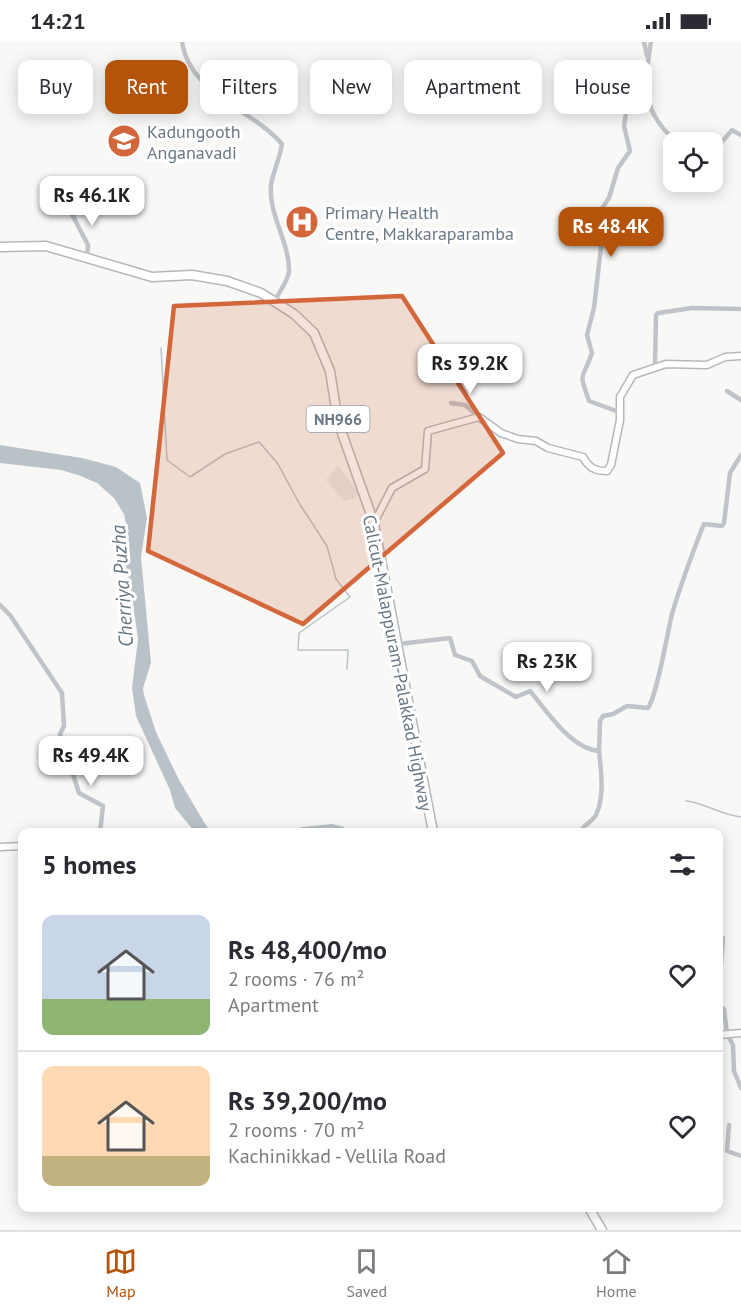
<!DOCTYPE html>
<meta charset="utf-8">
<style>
body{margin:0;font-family:"PT Sans",sans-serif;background:#f7f7f7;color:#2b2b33;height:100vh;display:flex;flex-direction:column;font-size:22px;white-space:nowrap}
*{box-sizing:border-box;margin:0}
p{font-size:20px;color:#7c7c81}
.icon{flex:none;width:33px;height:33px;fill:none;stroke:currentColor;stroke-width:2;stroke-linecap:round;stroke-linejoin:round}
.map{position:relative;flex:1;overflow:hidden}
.details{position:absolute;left:18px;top:786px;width:705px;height:384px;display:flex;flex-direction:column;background:#fff;border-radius:12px;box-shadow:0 3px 15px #0003}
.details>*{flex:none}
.banner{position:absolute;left:18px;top:18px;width:705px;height:54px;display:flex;gap:12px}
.controls{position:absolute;left:663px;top:90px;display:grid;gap:12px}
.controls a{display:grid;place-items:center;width:60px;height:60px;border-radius:12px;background:#fff;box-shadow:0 3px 15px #0003;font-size:30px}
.price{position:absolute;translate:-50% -51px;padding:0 14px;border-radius:12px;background:#fff;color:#222;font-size:20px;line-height:39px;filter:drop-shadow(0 2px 3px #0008)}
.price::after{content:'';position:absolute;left:50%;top:36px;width:18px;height:14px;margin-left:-9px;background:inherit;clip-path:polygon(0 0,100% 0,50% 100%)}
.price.active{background:#b45309;color:#fff}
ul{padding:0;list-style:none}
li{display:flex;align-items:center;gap:18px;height:150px;padding:0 24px}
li+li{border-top:2px solid #e1e1e2}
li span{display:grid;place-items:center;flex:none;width:168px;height:120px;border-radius:12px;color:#555}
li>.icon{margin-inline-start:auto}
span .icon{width:72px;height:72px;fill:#fffc;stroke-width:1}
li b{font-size:26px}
h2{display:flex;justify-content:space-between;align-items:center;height:72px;padding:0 24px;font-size:26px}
.tag{padding:0 21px;border-radius:12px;background:#fff;box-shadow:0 3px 15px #0003;font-size:21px;line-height:54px}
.tag.active{background:#b45309;color:#fff}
.status{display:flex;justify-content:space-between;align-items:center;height:42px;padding:0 30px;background:#fff;direction:ltr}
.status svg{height:16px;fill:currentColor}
.dock{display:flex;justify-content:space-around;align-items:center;height:84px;border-top:2px solid #e1e1e2;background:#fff;font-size:16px;color:#7c7c81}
.dock a{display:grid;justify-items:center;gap:3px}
.dock .active{color:#b45309}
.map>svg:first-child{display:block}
.built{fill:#e9eaea}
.water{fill:#b9c2c7}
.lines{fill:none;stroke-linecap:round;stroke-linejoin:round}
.stream{stroke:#b9c2c7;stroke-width:1.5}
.secondary-casing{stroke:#b3b8bd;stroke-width:9}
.highway-casing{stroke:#b4b8bb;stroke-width:11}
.street{stroke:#c0c4c8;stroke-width:4.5}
.secondary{stroke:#fff;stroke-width:6}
.highway{stroke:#fff;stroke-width:8}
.marked{fill:#d4663b;fill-opacity:0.2;stroke:#d4663b;stroke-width:4.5;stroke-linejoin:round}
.labels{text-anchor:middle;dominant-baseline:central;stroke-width:6;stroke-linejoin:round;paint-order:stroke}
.shield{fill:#fff;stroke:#97a0aa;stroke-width:1.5}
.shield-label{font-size:16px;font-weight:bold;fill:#6a7885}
.poi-label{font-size:18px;fill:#6a7885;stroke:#fff;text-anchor:start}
.street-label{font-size:18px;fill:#6a7885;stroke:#fff}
.water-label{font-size:20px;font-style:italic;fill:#667780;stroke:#fff}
</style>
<div class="status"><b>14:21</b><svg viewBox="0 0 49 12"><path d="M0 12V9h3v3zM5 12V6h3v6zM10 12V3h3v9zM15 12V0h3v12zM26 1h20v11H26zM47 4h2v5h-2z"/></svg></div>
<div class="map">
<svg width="741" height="1188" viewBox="0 0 741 1188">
<rect width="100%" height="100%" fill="#f8f9f7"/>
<path class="built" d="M338,424L359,451L354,456L344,459L326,438Z"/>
<path class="water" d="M0,403L82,416L116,425L140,441L147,476L141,515L151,621L143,646L144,653L156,690L179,738L210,790H195L175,766L170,748L136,674L132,646L138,597L130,541L124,518L127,486L124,472L114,456L97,441L78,433L61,428L0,421Z
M332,782L344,785L348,790H291L302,785Z"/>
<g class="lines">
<path class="stream" d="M161,306L167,418L190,435L225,412L259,400L278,422L299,461L327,504L336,537L350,555L299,591L298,608H348L347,627
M686,759C705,761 721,773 741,775"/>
<g class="secondary-casing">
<path id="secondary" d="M374,481L392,446L425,427L428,389L479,375L501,391L518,397L536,399L548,406L583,415C589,426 595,429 607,429L611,423L620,378V355L633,333L666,322L707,323L725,315L741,314
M0,805L22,804
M718,993L741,991"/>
</g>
<g class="highway-casing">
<path id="highway" d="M0,205L46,204L152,235L192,233L227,239L261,251L294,272L314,291L330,329L338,380L374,481L433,790
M589,1166L602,1188"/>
</g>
<path class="street" d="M182,0C190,52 252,67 282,102C280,116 273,130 271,143C268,172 290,201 289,230C288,239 278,252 274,260
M644,0L647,14
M651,0C644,43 641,70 677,100
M712,112L732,88L741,93
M66,161L88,203L87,216
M655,325L656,273L658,271L692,266L741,267
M727,349L741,358
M451,361L465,363L479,375
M619,370L589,359C578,327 582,340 592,311L587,293L594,266L601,205L591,182L609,156L618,126L630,109L624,84L626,71L647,59
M0,563L10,573L62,651L64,684L60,692L79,751L103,764L100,790
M399,602L450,596L455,613L472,619L480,634L516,655L530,649C547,669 571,707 599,709C601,729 605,754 596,773C592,780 583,783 580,790
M599,709L600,679L603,674L613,672L627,664L648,666C657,653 667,593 672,572C680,544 691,516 701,489L704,482L722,484L724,481L730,431L741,413
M718,934V944
M720,934L723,896
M718,964L724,967L727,992L733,1003L734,1029L741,1046
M729,1083L727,1109L741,1114"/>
<use href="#secondary" class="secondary"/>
<use href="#highway" class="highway"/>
</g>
<path class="marked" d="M402,254L503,411L303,582L148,509L174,264Z"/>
<defs>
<g id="school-disc" transform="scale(1.725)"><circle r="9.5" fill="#d4663b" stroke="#fff"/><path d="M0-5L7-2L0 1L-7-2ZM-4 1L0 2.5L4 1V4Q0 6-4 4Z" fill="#fff"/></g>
<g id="hospital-disc" transform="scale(1.725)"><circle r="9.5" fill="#d4663b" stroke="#fff"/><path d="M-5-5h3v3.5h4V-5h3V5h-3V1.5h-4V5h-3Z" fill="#fff"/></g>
</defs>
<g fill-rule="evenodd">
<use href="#school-disc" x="124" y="99"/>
<use href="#hospital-disc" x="302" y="180"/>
</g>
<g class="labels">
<rect class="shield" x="306.5" y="364" width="63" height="26" rx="4.5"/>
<g class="shield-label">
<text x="338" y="377">NH966</text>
</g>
<g class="poi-label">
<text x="147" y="89">Kadungooth<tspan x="147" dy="21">Anganavadi</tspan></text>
<text x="325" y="170">Primary Health<tspan x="325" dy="21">Centre, Makkaraparamba</tspan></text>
</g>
<g class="street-label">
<text transform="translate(398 621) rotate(79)">Calicut-Malappuram-Palakkad Highway</text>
</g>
<g class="water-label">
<text transform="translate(122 544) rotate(-94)">Cherriya Puzha</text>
</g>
</g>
</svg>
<div class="controls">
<a><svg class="icon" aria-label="locate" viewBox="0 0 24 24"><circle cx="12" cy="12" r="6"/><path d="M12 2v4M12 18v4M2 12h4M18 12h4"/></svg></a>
</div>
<b class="price" style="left:92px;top:185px">Rs 46.1K</b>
<b class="price active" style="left:611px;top:216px">Rs 48.4K</b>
<b class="price" style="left:470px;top:353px">Rs 39.2K</b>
<b class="price" style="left:547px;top:651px">Rs 23K</b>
<b class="price" style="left:91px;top:745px">Rs 49.4K</b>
<div class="banner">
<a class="tag">Buy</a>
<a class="tag active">Rent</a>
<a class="tag">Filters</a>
<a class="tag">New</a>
<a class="tag">Apartment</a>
<a class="tag">House</a>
</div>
<section class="details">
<h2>5 homes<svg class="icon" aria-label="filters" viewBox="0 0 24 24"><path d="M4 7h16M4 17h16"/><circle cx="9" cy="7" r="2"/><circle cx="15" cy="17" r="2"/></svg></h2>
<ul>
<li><span style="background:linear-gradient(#c9d6e8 70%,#8fb573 0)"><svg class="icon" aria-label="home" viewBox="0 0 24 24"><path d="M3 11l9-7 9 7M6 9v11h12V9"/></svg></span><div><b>Rs 48,400/mo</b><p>2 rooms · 76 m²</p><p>Apartment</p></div><svg class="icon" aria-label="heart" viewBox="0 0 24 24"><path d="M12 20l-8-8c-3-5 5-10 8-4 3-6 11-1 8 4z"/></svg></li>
<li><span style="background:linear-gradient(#ffd9b3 75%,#c2b280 0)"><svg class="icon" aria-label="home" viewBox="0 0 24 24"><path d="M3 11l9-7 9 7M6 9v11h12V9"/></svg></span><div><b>Rs 39,200/mo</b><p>2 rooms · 70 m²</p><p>Kachinikkad - Vellila Road</p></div><svg class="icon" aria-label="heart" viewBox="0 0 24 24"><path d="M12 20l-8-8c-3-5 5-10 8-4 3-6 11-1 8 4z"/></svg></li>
</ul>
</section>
</div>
<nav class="dock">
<a class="active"><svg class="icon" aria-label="map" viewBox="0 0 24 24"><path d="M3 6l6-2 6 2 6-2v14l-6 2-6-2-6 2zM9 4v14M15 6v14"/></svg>Map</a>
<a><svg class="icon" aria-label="saved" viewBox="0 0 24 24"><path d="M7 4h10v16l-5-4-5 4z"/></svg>Saved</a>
<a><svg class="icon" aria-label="home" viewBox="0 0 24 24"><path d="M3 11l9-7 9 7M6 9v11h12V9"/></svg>Home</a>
</nav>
